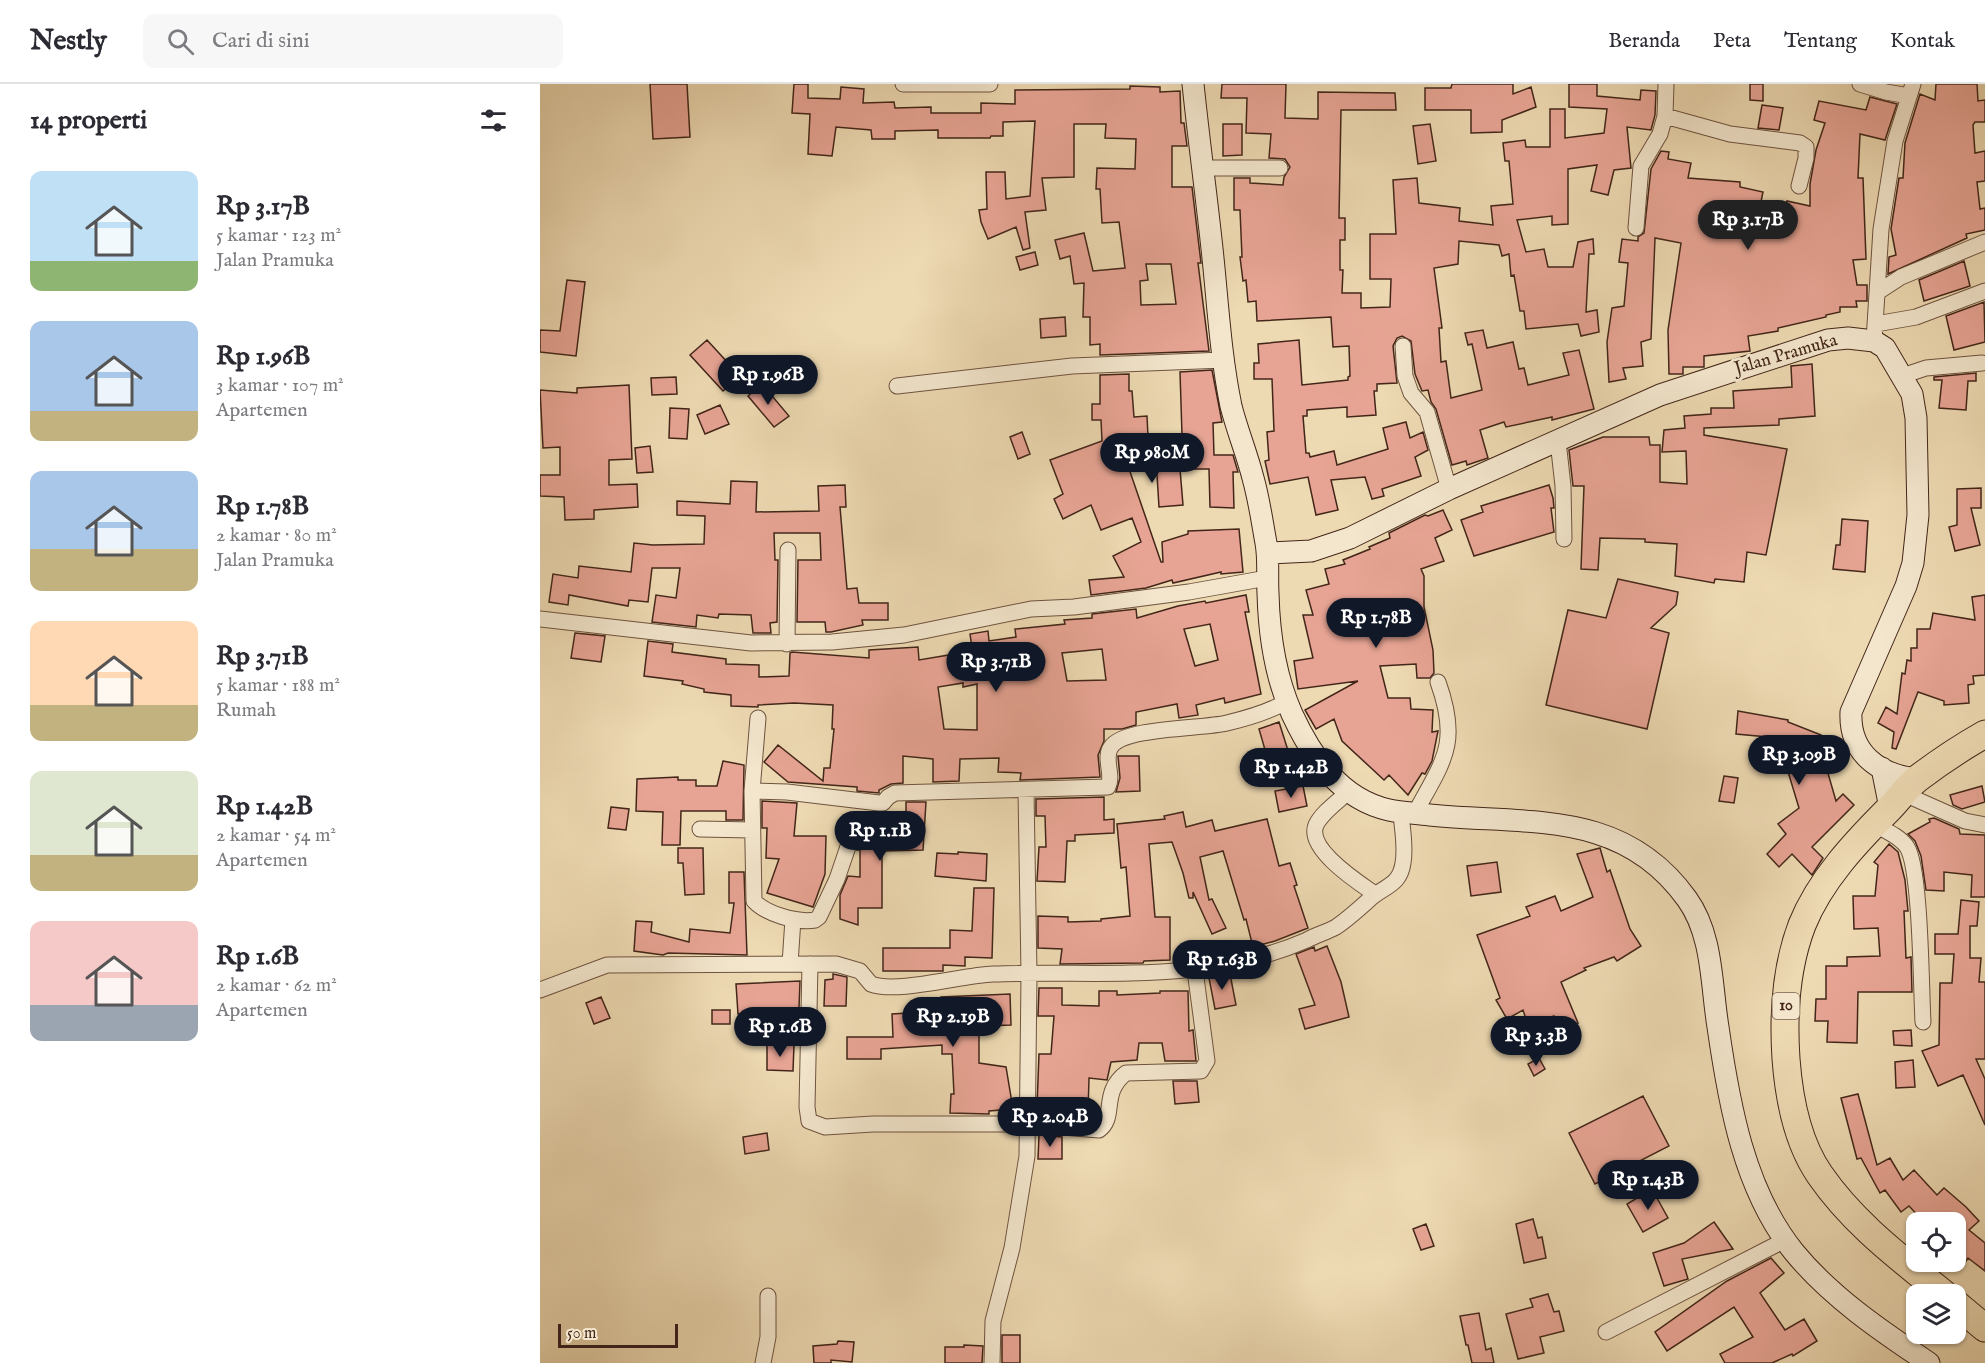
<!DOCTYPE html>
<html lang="id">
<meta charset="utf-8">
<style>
body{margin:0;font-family:"IM FELL English",serif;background:#f7f7f7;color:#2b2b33;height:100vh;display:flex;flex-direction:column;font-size:22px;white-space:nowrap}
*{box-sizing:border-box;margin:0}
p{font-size:20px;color:#7c7c81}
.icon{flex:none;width:33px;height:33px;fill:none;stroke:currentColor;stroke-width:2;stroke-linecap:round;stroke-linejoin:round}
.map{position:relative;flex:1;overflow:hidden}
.details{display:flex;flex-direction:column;background:#fff;width:540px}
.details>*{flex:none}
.buttons{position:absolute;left:1366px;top:1128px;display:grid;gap:12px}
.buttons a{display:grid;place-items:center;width:60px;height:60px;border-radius:12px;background:#fff;box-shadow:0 2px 4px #0004;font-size:30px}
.scale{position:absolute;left:18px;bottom:15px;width:120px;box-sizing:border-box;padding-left:6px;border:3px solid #432619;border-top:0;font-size:16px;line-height:21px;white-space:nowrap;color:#432619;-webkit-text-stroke:4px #f3e6cd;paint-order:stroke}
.price{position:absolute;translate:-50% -51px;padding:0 14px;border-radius:21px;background:#111827;color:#fff;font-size:20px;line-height:39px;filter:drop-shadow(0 2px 3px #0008)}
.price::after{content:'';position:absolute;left:50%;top:36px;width:18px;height:14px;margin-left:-9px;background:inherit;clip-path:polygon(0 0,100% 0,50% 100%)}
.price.active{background:#222;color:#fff}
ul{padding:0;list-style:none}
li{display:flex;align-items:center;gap:18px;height:150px;padding:0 30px}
li span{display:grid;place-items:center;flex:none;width:168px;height:120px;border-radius:12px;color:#555}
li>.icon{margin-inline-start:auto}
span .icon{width:72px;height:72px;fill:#fffc;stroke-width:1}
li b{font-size:26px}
h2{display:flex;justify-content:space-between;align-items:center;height:72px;padding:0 30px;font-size:26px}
header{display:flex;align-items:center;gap:36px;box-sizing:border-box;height:84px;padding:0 30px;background:#fff;border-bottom:2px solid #e1e1e2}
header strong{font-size:28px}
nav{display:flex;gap:33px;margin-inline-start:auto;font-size:21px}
.search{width:420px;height:54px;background:#f7f7f7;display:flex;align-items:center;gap:15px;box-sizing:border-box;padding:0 21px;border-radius:12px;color:#7c7c81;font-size:22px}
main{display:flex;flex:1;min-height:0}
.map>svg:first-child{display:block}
.building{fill:#e7a494;stroke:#432619;stroke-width:1.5;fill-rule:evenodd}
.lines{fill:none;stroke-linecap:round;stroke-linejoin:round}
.street-casing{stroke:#6e533f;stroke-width:17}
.secondary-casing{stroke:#432619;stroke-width:23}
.highway-casing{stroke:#432619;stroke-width:29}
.street{stroke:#f3e6cd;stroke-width:15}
.secondary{stroke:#f3e6cd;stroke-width:21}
.highway{stroke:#edd9b2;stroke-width:27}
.labels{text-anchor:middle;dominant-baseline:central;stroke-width:6;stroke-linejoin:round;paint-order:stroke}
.shield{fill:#f3e6cd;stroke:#78604f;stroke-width:1.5}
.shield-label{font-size:16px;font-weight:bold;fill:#432619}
.street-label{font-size:18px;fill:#432619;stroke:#f3e6cd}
</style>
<header>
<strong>Nestly</strong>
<div class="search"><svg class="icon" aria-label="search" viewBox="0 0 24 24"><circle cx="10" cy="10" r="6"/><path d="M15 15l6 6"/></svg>Cari di sini</div>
<nav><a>Beranda</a><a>Peta</a><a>Tentang</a><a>Kontak</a></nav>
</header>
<main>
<section class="details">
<h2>14 properti<svg class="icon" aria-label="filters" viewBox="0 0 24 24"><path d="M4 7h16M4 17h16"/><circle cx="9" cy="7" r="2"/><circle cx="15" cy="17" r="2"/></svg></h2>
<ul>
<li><span style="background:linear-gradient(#bfe0f5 75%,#8fb573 0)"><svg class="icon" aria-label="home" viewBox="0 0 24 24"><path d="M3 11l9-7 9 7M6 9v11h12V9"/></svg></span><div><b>Rp 3.17B</b><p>5 kamar · 123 m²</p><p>Jalan Pramuka</p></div></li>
<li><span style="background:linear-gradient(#a9c7e8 75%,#c2b280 0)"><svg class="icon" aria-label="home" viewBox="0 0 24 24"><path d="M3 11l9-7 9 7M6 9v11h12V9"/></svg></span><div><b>Rp 1.96B</b><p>3 kamar · 107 m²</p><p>Apartemen</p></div></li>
<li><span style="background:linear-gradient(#a9c7e8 65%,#c2b280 0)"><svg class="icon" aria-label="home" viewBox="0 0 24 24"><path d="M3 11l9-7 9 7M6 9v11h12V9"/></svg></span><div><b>Rp 1.78B</b><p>2 kamar · 80 m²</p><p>Jalan Pramuka</p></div></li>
<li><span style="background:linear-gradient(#ffd9b3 70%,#c2b280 0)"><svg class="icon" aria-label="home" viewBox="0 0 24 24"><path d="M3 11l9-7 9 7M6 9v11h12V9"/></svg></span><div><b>Rp 3.71B</b><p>5 kamar · 188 m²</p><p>Rumah</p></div></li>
<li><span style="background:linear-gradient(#dfe7d0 70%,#c2b280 0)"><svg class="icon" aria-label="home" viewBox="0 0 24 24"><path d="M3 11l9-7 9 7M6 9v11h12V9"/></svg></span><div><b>Rp 1.42B</b><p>2 kamar · 54 m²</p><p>Apartemen</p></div></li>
<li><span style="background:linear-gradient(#f6c9c9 70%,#9aa5b1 0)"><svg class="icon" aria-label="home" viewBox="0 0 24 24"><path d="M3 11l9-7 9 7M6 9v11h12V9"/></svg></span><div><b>Rp 1.6B</b><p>2 kamar · 62 m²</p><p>Apartemen</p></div></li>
</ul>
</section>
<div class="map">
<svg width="1445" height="1279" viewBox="0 0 1445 1279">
<rect width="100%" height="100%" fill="#edd9b2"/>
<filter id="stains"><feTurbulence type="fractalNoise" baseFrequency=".00333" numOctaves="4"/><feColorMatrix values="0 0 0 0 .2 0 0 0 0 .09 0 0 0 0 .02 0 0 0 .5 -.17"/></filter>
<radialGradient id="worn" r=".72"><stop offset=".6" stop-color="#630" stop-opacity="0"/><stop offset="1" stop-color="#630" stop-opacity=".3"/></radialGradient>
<path class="building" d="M110,0H147L150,53L113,55Z
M254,0H268V14L300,15L301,3L324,5L323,19L354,18L355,24L391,23V29H441V19L475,20V6L590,5V2L620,3V8L640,7L641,39H644L647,62H632V103H652L661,179H658L669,267L560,271V260L550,261V233H543L544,199L534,200L530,172L520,175L515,156L544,149L553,187L585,184L579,138L562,139L560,105H556L557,84L595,85L596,55L565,54L566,40H534V93L502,94L506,126L485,128L490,164L483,166L476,143L448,155L441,138L439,126L447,125L446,88H465L466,115L490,112L495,37L463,38V52H451L450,54H398V46L355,47V55H332L331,46L296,43L292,72L268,70L270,30L252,29ZM606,180H631L636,220L601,221L600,197L608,196Z
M682,0H746L745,34L778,35V8L855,9L856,26H801L799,134H805V156H800V186H803L802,209H821V224L850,223L851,195H830V150H856L853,96L877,94L879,119L920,124L919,137L953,141L951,122L973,120L969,77H965L963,59L985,56L986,63H1010V25H1025V54L1064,49L1067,25L1029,23V0H1057V12L1100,16L1101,6L1116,7L1115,31L1111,46L1087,43L1091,84L1074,86L1068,111L1051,107L1057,81L1028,85V140L1012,141V132L977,136L986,168L1004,165L1008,183H1033L1038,158L1053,155L1054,170H1049L1046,228L1057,226L1059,248L1041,252L1038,240L986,245L984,227H980L974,191L971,192L969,170L962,172L959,161L919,157L918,180L894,184L902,244H899L901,278L906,277L911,314L942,306L932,260L928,261L925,249L943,246L947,264L973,258L979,285L984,284L988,301L1029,291L1023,269L1039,266L1054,325L1012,336V333L966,343L964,338L940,346L948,374L927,381L926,377L912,381L896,325L891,318L888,306L882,307L875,290L871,257L862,252L857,254L853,262L857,299L837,300V307H834L836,331L807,333V323L767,326V332H763L766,369H769L770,373L794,367L797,381L848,365L843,344L866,338L870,354L883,348L888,366L875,373L881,392L842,405L844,412L832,415L825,393L791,396L798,426L776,431L768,393L730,400L725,377L729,376L727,348L734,347L732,295H714V279H719L718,260L759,256L762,301L808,296V293L810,292L809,262L793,263L791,233L717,237L716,217L708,218L706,196L703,197L700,173H702L700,126H694V94H710V99L743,101L744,93L750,83L745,75L729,74L731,50L706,49L707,14H681Z
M912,0H973V10L991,3L996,23L962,36V48L931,49V26H885V4H911Z
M1210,0H1223V17L1210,16Z
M1396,0H1437L1438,17L1445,16V38H1435L1433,41L1435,69L1445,67V97L1437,98L1440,125L1445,124V146L1426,150L1427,154L1348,190L1349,173L1356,171L1351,145L1359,94H1363L1365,59L1380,10L1395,16Z
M1330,13L1357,20L1345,56L1320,50L1318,94H1323L1326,175L1313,176L1317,201H1327V217H1316L1317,223H1300V228L1286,231V233L1238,244V247L1208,252L1210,267L1164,272V283H1143V290H1129L1128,246L1141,159L1115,154L1111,255L1101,258L1103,282L1083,284L1086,295L1069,298L1067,258L1072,224L1084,222L1088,179L1079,178L1082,155L1098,157V153L1104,149L1111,85L1121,67L1129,68L1128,75L1151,79L1148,94L1200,98V103L1223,108L1219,127L1244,132L1247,117L1270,122V100L1276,66L1285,39L1274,36L1279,17L1326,26Z
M1222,21L1243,24L1239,46L1218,44Z
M683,40H702V71L683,72Z
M890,40L896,77L878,80L873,42Z
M495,168L498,181L480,186L476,173Z
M1424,177L1430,202L1384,217L1379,196Z
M27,196L45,198L36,272L0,268V246L20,247Z
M1444,218L1445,258L1414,266L1406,232Z
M525,233L526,252L501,254L500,235Z
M167,256L200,292L183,307L150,271Z
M1272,280L1275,332L1239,335V341L1164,344V351L1247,365L1226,471L1207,468L1204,498L1175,495L1174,499L1135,492L1137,460L1105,458V455L1060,454L1058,486L1041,485L1044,402H1033L1029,366L1063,353H1109L1110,361H1120V398L1147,400L1146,367L1122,368L1124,346L1145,344L1144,332L1171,330V324H1194L1193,307L1252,303L1251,282Z
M672,286L682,338L673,339L674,371H693L698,388H693L694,424L670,423L669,385H640L643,421L619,423L616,375L586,376L621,478H623L622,458L648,450V447L699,445L703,488L681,490V488L633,499L632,496L606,504L551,511L549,496L584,493L573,472L601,458L592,434L561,446L551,421L523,435L514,415L523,410L510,376L562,357L561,336H552V320H560V291L589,290V307H592L594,333L607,332L608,353H632V351H642L640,288Z
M1436,289V297H1428L1426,326L1399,324L1402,296H1394V293Z
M136,293L137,310L112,311L111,294Z
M222,300L249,332L234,343L208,312Z
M89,301L92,375L69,376V401L97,400L98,423L54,426V435L25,436L24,413L0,412V391H20V363L3,364L0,306L37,309V304Z
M180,321L189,340L165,350L157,331Z
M130,324L149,325L147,355L129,354Z
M482,348L490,370L478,375L470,353Z
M110,362L113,388L97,389L95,364Z
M191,397L217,398L216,428L279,427L278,402L305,401L306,423H300L307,505L317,504L319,519H348V536H322L323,541L291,548H286L285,538H257L258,476H281L280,449H234L235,476H238L237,538L230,539L231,549H213L211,531L179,530L178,534L157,531L156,543L112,538L116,511L136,514L140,484H112L108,518L89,516L88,522L29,511L28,521L9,518L13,490L38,494L39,482L91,488L94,459L113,461L164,460L165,432L137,431V417L190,420Z
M1009,401L1013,414L1014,424H1011L1014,448L934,472L921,436L943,428L941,422Z
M1441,404V424H1431L1440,461L1415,467L1409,443L1417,441V405Z
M903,426L912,446L895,454L904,477L881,485L884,492V523L893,566L894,589L890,594H877L876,580L840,582L848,614H870L871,625L893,626L892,648L898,647L892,677L885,690L882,689L868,711L849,691L844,696L802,657L794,635L776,645L765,626L818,597L758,605L754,577L773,574L763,531H773L766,506L789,500L785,485L805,480L803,476L830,465L829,463L850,454L849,449L885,431L888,432Z
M1302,435L1328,437L1325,488L1293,485L1296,461H1300Z
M1078,495L1138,508L1136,521L1111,544L1129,549L1107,645L1006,621L1028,526L1066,534Z
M706,511L709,528H705L721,610L685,619L684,614L656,621L658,631L639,634L637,620L596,628V641L582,645H564V657L558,671L560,693L480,696L481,689L458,688L459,674L420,675L419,697L393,698V675L363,672V699L351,700L339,706V709L317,707V703L248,698L224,678L238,661L283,697L284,684H290L294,645H292L293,621L254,619L218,621V623L191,622V611L164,608V605L142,600L143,597L104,592L108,557L133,560L132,568L186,575V580L219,581V593L249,592L250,569L252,568L329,574V566L378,563L379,576L409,571V575L433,570L430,550L448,547L449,557L476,553L475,545L525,540L524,536L552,534V530L596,525L597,534L638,522L665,517L666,519ZM670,540L678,576L655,582L644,545ZM562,565L566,596L527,597L522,569ZM423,599V603L437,600V646L404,645L398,603Z
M1445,511V591L1433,592L1434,600L1428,601L1429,619L1404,621V617L1378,608L1356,665L1352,664L1354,648L1338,639L1346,623L1357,630L1362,589L1365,590L1367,576L1371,577V564H1377V545H1390L1393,529L1435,536L1432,513Z
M35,549L65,552L61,578L31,574Z
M1198,627L1248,636V638L1281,651L1279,658L1296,717L1303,710L1314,721L1272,763L1283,774L1272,791L1252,770L1239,783L1227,770L1246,750L1238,740L1259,724L1246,681L1224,678L1228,653L1196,650Z
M739,638L751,676L730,683L719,645Z
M578,672H599L600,707L576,708L580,694Z
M183,677L204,681L203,736H186V727H141L140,761H122L123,728L96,727L97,695L138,693V696H156V702H177Z
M1184,692L1198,694L1194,719L1179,717Z
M763,702L767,722L739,728L735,707Z
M1442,702L1445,718L1422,725L1413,721L1410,711Z
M564,713V736L574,735V749L535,751V757H527L525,798L497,797L499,763H506L505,732H496V715Z
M222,717L257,719L254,752H286L285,790L273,823L227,809L239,775L226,774L227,744H222Z
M366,718H386L383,766L342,767V824H318V841L300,835V811L308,792L320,793V766H317L323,747H348V742H366Z
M71,723L89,725L86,746L68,744Z
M643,728L646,743L672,736L675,747L727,735L739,782L750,779L757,801L754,802L768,844L735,857L713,863L706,835L704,836L683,767L660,773L669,816L672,815L686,844L672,850L653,808V814H649L643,789L632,758L609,760L615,833H630V876L604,877L603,879L520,880L522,865L498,864V832L528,833V838L561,837V835L590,832L586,783L581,784L577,740L625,735L624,732Z
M1394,734L1419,745L1420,750L1445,751V813H1431L1432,791L1404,788V807L1386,806L1381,772L1375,757L1368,750L1390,738L1389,735Z
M1349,760L1358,768L1365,796L1368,827H1364L1366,874L1371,873L1372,908H1318L1317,959L1287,958L1288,937H1275L1276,915H1286V882H1307V873L1340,872L1338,844L1314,845L1313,812H1335L1338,781L1334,778Z
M138,764H163L164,810L145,811L143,779H138Z
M1060,764L1067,788L1070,786L1090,845L1101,862L1077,877L1074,873L1044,884L1046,886L1021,898L1038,939L1020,946L1014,932L988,941L983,926L967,935L956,916L960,914L937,851L990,832L986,823L1015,812L1021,827L1053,813L1037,770Z
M418,768L447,770L446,797L395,792L397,769L418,770Z
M957,778L961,808L931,812L927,782Z
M189,788H204L207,871L128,869L123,871L94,867L96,837L112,838L111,848L149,858L150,845L190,849L194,819H189Z
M434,804H454L452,874L425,873V882L403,881V887H343V864H410V846L432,847Z
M1421,816L1439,818L1437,842H1430V874H1441L1439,898H1445V975H1436L1445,995V1041L1423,991L1398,1002L1382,967L1399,961L1400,899H1412L1414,870H1395V850H1418Z
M787,862L801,898L809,933L765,945L759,925L775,921L756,870L774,863L775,867Z
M293,890L307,893L306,922H284L285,896L293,895Z
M690,890L696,921L675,925L669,894Z
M260,897L259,924H239V929L198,930L196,900Z
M499,904H522V921L559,922V907H577V911L620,909V907H648L649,947L653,946L656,977H625L622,959H599L597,976L571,978L567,996L549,994L548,1029L524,1028L525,1025L497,1022L499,970H511L514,932H498Z
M470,910L471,941L439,942V979L466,983L473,1025L449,1027V1030L410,1029L411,1010H414L412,970H402V961L341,965V975H307V953H353L352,930L401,927V913Z
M61,913L70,934L54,940L46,919Z
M172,926H190V940H172Z
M1371,946L1372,962L1354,961L1353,947Z
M227,961H254L253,987L227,986Z
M999,974L1005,985L994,992L988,980Z
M1373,976L1375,1003L1356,1004L1355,978Z
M633,997H657L659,1018L635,1020Z
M1318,1010L1337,1081L1350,1074L1363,1096L1374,1086L1397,1111L1404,1104L1426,1123L1439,1137L1429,1146L1445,1159V1187L1428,1174L1424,1180L1416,1174V1138H1384L1369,1122L1361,1128L1345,1106L1340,1109L1321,1074L1317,1075L1301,1014Z
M1103,1012L1129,1062L1055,1100L1029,1049Z
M227,1049L229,1066L205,1070L203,1053Z
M499,1051L522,1053V1075H498Z
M1112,1105L1128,1134L1103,1148L1087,1120Z
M993,1135L998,1154L1002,1153L1006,1174L984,1179L976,1140Z
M1174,1138L1193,1165L1142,1175L1148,1195L1124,1202L1113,1169L1144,1159Z
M886,1140L894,1162L881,1166L873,1145Z
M1231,1174L1244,1189L1220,1209L1245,1246L1264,1235L1277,1257L1253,1272L1252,1270L1232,1279H1185L1180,1270L1213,1253L1194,1223L1127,1267L1115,1248L1187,1197Z
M1008,1210L1014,1228L1019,1227L1024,1247L1000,1253L1004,1269L978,1275L966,1230L993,1223L990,1215Z
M939,1229L946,1266L951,1264L954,1279H932L928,1261H926L920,1232Z
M462,1251H480V1279H462Z
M298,1257L314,1258L312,1278L291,1276V1279H274L273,1262L297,1260Z
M424,1261L443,1262L442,1279H405V1263H424Z"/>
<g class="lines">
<g class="street-casing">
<path id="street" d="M363,0H450
M1320,0L1346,8L1369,12
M1125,32L1190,50L1260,59L1266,63V74L1259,102
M662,84H740
M1096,144L1101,82L1120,50L1125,32L1126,0
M1338,208L1361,193L1445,158
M1336,240L1376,233L1445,207
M1334,257L1341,145L1355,57L1373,0
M863,262L865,292L871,309L887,328L909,405
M1362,292L1386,284L1442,279
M357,302L532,282L684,276
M1018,357L1023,402L1024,455
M0,535L211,559L292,558L364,551L491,525L534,523L649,508L727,494
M247,560L248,466
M218,634L212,707L214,817C226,830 257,839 275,836L279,833L297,795L314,745
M212,707L247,708L339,719H343L348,713L355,709L568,703C574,691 563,674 571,663C584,643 663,645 687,639C708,634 729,628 748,617
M809,707C799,717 782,728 776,741C766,765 819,799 835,810
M1362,709L1425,737L1445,741
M875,729C904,676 920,659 898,598
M1333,740C1344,746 1360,752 1367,763C1381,785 1381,905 1383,938
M160,745L212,746
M250,880L253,835
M270,880L267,1023L269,1037L285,1043L333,1040H487L559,1046C577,1033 560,1009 586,989L661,987L667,977L655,886
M0,906L67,881L296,880L320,887L331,900C356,910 423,891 453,890C561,886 664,901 767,856C776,851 787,848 796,843C808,835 820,824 831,814C845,802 860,801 863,779C866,763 862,744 861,729
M1066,1248L1245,1156
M223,1279L228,1253V1212
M452,1279L453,1237L472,1164L487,1072L489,890L486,707"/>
</g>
<g class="secondary-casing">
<path id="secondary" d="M653,0C659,58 667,116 673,174C678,223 681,274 691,322C697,346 707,370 713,394C719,415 722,437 726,459C729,476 727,492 728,509C729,550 735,592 752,630C772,673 800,715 849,726C862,729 876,729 890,731C987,741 1082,724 1147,815C1173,851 1171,900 1178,943C1189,1020 1204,1106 1254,1168C1291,1213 1341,1247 1389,1279
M728,469L771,467L810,454L909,405L1120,311L1288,256L1308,254L1334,257L1345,264L1372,310L1376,334L1378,431L1373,479L1366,502L1311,628C1309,669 1339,691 1377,695
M1342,684L1350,724"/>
</g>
<g class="highway-casing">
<path id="highway" d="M1404,1210C1360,1174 1313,1139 1280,1091C1257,1058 1249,1015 1246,975C1243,930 1246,883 1262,841C1280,796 1316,758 1349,725C1359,715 1366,704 1377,695C1398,679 1422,663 1445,650
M1416,1220L1445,1244"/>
</g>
<use href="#street" class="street"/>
<use href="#secondary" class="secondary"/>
<use href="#highway" class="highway"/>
</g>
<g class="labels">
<rect class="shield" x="1232.5" y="909" width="27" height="26" rx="4.5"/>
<g class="shield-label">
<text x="1246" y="922">10</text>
</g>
<g class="street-label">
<text transform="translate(1246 271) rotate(-16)">Jalan Pramuka</text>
</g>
</g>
<rect width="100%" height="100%" filter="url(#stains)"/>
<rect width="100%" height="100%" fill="url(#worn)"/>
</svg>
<div class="buttons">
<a><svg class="icon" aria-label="locate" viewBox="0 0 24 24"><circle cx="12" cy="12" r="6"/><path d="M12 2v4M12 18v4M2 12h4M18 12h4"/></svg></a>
<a><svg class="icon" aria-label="layers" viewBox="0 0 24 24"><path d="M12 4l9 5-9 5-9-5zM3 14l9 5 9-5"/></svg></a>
</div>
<div class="scale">50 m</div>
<b class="price active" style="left:1208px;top:167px">Rp 3.17B</b>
<b class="price" style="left:228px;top:322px">Rp 1.96B</b>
<b class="price" style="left:612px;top:400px">Rp 980M</b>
<b class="price" style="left:836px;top:565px">Rp 1.78B</b>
<b class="price" style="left:456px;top:609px">Rp 3.71B</b>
<b class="price" style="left:1259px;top:702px">Rp 3.09B</b>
<b class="price" style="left:751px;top:715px">Rp 1.42B</b>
<b class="price" style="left:340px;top:778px">Rp 1.1B</b>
<b class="price" style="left:682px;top:907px">Rp 1.63B</b>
<b class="price" style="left:413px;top:964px">Rp 2.19B</b>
<b class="price" style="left:240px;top:974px">Rp 1.6B</b>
<b class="price" style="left:996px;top:983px">Rp 3.3B</b>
<b class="price" style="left:510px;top:1064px">Rp 2.04B</b>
<b class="price" style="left:1108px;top:1127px">Rp 1.43B</b>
</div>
</main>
